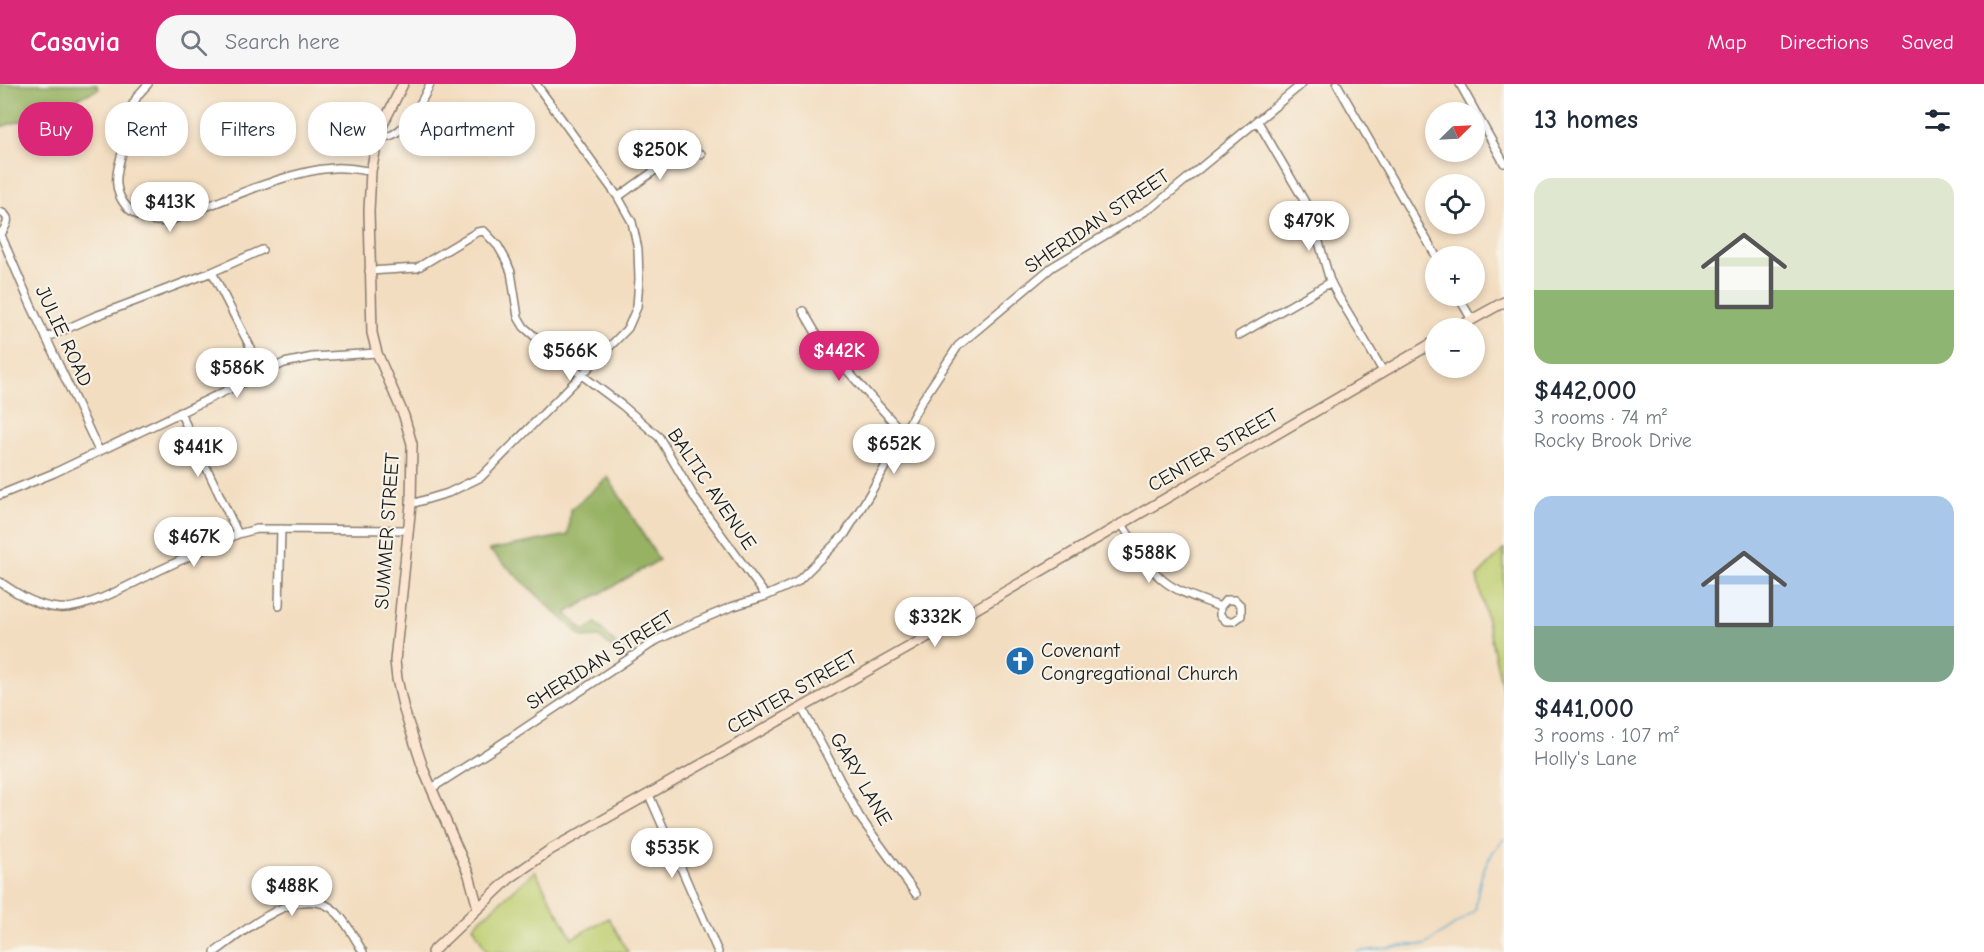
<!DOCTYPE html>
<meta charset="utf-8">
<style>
body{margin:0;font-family:"Comic Neue",sans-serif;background:#f6f6f7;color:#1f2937;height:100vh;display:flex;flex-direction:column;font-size:22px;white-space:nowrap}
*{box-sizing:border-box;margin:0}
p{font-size:20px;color:#747a83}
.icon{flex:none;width:33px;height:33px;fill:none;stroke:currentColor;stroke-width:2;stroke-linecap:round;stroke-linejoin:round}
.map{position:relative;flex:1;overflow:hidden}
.sheet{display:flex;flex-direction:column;background:#fff;width:480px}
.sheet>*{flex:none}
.hud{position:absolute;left:18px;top:18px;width:570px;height:54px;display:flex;gap:12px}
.needle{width:39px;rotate:66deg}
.tools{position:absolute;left:1425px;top:18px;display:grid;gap:12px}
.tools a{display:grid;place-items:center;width:60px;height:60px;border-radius:50%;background:#fff;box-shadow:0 3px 9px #0003;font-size:30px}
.price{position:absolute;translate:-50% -51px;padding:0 14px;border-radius:21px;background:#fff;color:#222;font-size:20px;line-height:39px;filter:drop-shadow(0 2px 3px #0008)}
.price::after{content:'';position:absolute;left:50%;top:36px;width:18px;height:14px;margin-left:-9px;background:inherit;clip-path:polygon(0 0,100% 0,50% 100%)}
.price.on{background:#db2777;color:#fff}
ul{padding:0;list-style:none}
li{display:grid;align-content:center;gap:12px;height:318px;padding:0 30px}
li span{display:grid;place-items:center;height:186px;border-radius:18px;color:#555}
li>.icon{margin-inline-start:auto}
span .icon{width:108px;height:108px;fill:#fffc;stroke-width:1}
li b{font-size:26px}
h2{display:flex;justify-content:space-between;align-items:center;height:72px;padding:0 30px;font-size:26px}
.tag{padding:0 21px;border-radius:24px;background:#fff;box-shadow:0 3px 9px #0003;font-size:21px;line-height:54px}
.tag.on{background:#db2777;color:#fff}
header{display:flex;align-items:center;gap:36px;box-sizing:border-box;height:84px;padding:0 30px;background:#db2777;color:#fff}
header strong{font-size:28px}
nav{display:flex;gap:33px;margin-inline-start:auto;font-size:21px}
.search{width:420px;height:54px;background:#f6f6f7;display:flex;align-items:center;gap:15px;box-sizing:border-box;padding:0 21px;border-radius:24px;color:#747a83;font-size:22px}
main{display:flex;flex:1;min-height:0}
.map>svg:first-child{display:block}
.green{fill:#bfcf72;stroke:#6e7647;stroke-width:1.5}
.forest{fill:#97b264;stroke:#5a6740;stroke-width:1.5}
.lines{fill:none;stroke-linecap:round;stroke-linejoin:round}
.stream{stroke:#51a5cd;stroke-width:1.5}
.street-casing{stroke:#887c6e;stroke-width:10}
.secondary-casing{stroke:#887c6e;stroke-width:12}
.street{stroke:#fff;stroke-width:7}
.secondary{stroke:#fce5d0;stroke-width:9}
.labels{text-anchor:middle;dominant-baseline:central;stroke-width:4.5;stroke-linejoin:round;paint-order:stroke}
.street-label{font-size:20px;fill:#1c1c1c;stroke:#f7f3e8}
.poi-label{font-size:20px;fill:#1c1c1c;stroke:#f7f3e8;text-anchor:start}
</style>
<header>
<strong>Casavia</strong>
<div class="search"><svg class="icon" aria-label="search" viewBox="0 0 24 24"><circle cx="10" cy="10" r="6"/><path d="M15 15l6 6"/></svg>Search here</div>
<nav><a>Map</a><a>Directions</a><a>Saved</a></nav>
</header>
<main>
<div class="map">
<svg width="1504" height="868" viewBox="0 0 1504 868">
<rect width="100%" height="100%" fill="#f7f3e8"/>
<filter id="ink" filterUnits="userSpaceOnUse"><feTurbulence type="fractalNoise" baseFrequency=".0167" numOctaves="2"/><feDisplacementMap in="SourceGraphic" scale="12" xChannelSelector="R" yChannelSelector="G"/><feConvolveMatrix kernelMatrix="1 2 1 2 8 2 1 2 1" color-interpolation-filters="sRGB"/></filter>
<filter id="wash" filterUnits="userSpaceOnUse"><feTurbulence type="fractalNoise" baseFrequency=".008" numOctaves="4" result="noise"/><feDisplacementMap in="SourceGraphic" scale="24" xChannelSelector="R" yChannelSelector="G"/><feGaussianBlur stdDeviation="1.35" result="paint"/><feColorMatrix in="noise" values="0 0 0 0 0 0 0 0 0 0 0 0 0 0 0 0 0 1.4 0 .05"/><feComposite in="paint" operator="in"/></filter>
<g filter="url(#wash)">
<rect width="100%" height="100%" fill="#f3ddc0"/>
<path class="green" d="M1504,465V612L1477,493Z
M535,787L572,854L609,834L628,868H487L473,842Z"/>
<path class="forest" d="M0,0H96L99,5L38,32L0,43Z
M608,393L659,476L566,529L584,547L596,539L625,570L621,572L599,553L583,554L489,466L568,451L570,426Z"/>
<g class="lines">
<path class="stream" d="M1357,868L1411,861H1425L1475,827C1479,797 1482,777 1504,755"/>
</g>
</g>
<g filter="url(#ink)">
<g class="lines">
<g class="street-casing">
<path id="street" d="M148,0L138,11L132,22C130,33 128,44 126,54C123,69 115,86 117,101C120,127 146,140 169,137C218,120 283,87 334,84C346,83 359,86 371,87
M1337,0L1436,172
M1460,0L1504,79
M1257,36L1305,118L1315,144L1330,197L1337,210L1383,287
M379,52C401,59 423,16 430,0
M618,113L675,72L689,68L701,70
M0,128C13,133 6,142 1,150
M0,149L30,219L99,367
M369,187L417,184L477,148L484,147L498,162L506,176L511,188L518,233L524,243L559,274L623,322L659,353L696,416L766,512
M212,188L263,288
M1458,212L1472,236
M803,227L820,256L903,349
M1239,251L1331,198
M46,254L93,233L212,188L262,166
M180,328L238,450
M0,411L54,389L284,279L313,273L377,269
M411,420L448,409L481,393L628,244L637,223L639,195L638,165L632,138L618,113L536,0
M1121,439C1134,458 1146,482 1164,497C1179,509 1201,515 1220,523L1226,516H1235L1241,522V532L1234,537H1226L1220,531V523
M0,498C18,510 37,523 59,524C86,527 136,497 162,485C187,473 213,462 238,450L257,445L408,446
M279,522L281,445
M802,624L859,732L916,810
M432,704L498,662L657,556L698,537L731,523L766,512L797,498L845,450L871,408L921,318L958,262L1052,183L1154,122L1302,0
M649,711L718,868
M215,868C243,848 304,794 337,829C348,840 355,855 363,868"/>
</g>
<g class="secondary-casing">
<path id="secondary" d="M403,0L382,42L377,59L371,87L369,127L372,249L377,269L404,332L412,360L411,420L395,577L397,595L404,626L424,687L469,791L478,824
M1457,244L1504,218
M432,868L510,794L550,766L950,540L1436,257"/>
</g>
<use href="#street" class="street"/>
<use href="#secondary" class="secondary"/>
</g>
</g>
<defs>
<g id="church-disc" transform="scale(1.5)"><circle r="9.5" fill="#1f6fb2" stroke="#f7f3e8"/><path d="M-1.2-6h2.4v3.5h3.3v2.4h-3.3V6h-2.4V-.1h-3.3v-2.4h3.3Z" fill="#fff"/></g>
</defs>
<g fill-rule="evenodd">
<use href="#church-disc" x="1020" y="577"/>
</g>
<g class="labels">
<g class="street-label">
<text transform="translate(1097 137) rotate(-34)">SHERIDAN STREET</text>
<text transform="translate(64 252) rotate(65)">JULIE ROAD</text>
<text transform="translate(1213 366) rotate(-30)">CENTER STREET</text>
<text transform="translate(712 405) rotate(56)">BALTIC AVENUE</text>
<text transform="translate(387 447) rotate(-86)">SUMMER STREET</text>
<text transform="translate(600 576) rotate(-32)">SHERIDAN STREET</text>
<text transform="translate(792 608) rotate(-30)">CENTER STREET</text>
<text transform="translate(861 695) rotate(60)">GARY LANE</text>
</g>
<g class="poi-label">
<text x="1041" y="566">Covenant<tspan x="1041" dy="23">Congregational Church</tspan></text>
</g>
</g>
</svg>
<div class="tools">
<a><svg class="needle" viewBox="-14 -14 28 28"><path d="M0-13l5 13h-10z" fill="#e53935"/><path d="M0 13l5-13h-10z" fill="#747a83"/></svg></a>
<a><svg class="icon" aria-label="locate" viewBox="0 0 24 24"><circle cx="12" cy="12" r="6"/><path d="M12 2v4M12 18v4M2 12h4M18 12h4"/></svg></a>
<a>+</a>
<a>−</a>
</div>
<b class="price" style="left:660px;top:97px">$250K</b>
<b class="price" style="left:170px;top:149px">$413K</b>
<b class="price" style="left:1309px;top:168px">$479K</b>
<b class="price" style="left:570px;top:298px">$566K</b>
<b class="price on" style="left:839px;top:298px">$442K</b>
<b class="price" style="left:237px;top:315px">$586K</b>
<b class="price" style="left:894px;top:391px">$652K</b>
<b class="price" style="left:198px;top:394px">$441K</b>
<b class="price" style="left:194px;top:484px">$467K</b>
<b class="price" style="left:1149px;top:500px">$588K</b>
<b class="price" style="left:935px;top:564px">$332K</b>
<b class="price" style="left:672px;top:795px">$535K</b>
<b class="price" style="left:292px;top:833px">$488K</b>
<div class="hud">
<a class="tag on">Buy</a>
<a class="tag">Rent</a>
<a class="tag">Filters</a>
<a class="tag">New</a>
<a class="tag">Apartment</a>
</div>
</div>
<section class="sheet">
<h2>13 homes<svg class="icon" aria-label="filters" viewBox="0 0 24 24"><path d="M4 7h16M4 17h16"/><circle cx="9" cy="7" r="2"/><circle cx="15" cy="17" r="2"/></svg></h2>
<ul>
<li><span style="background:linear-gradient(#dfe7d0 60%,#8fb573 0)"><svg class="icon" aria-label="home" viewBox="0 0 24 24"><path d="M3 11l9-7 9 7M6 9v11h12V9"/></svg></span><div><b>$442,000</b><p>3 rooms · 74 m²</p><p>Rocky Brook Drive</p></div></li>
<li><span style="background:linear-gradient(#a9c7e8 70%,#7fa58c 0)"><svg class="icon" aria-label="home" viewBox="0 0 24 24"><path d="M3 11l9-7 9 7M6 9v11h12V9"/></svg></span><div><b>$441,000</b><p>3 rooms · 107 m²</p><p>Holly's Lane</p></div></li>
</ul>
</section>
</main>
